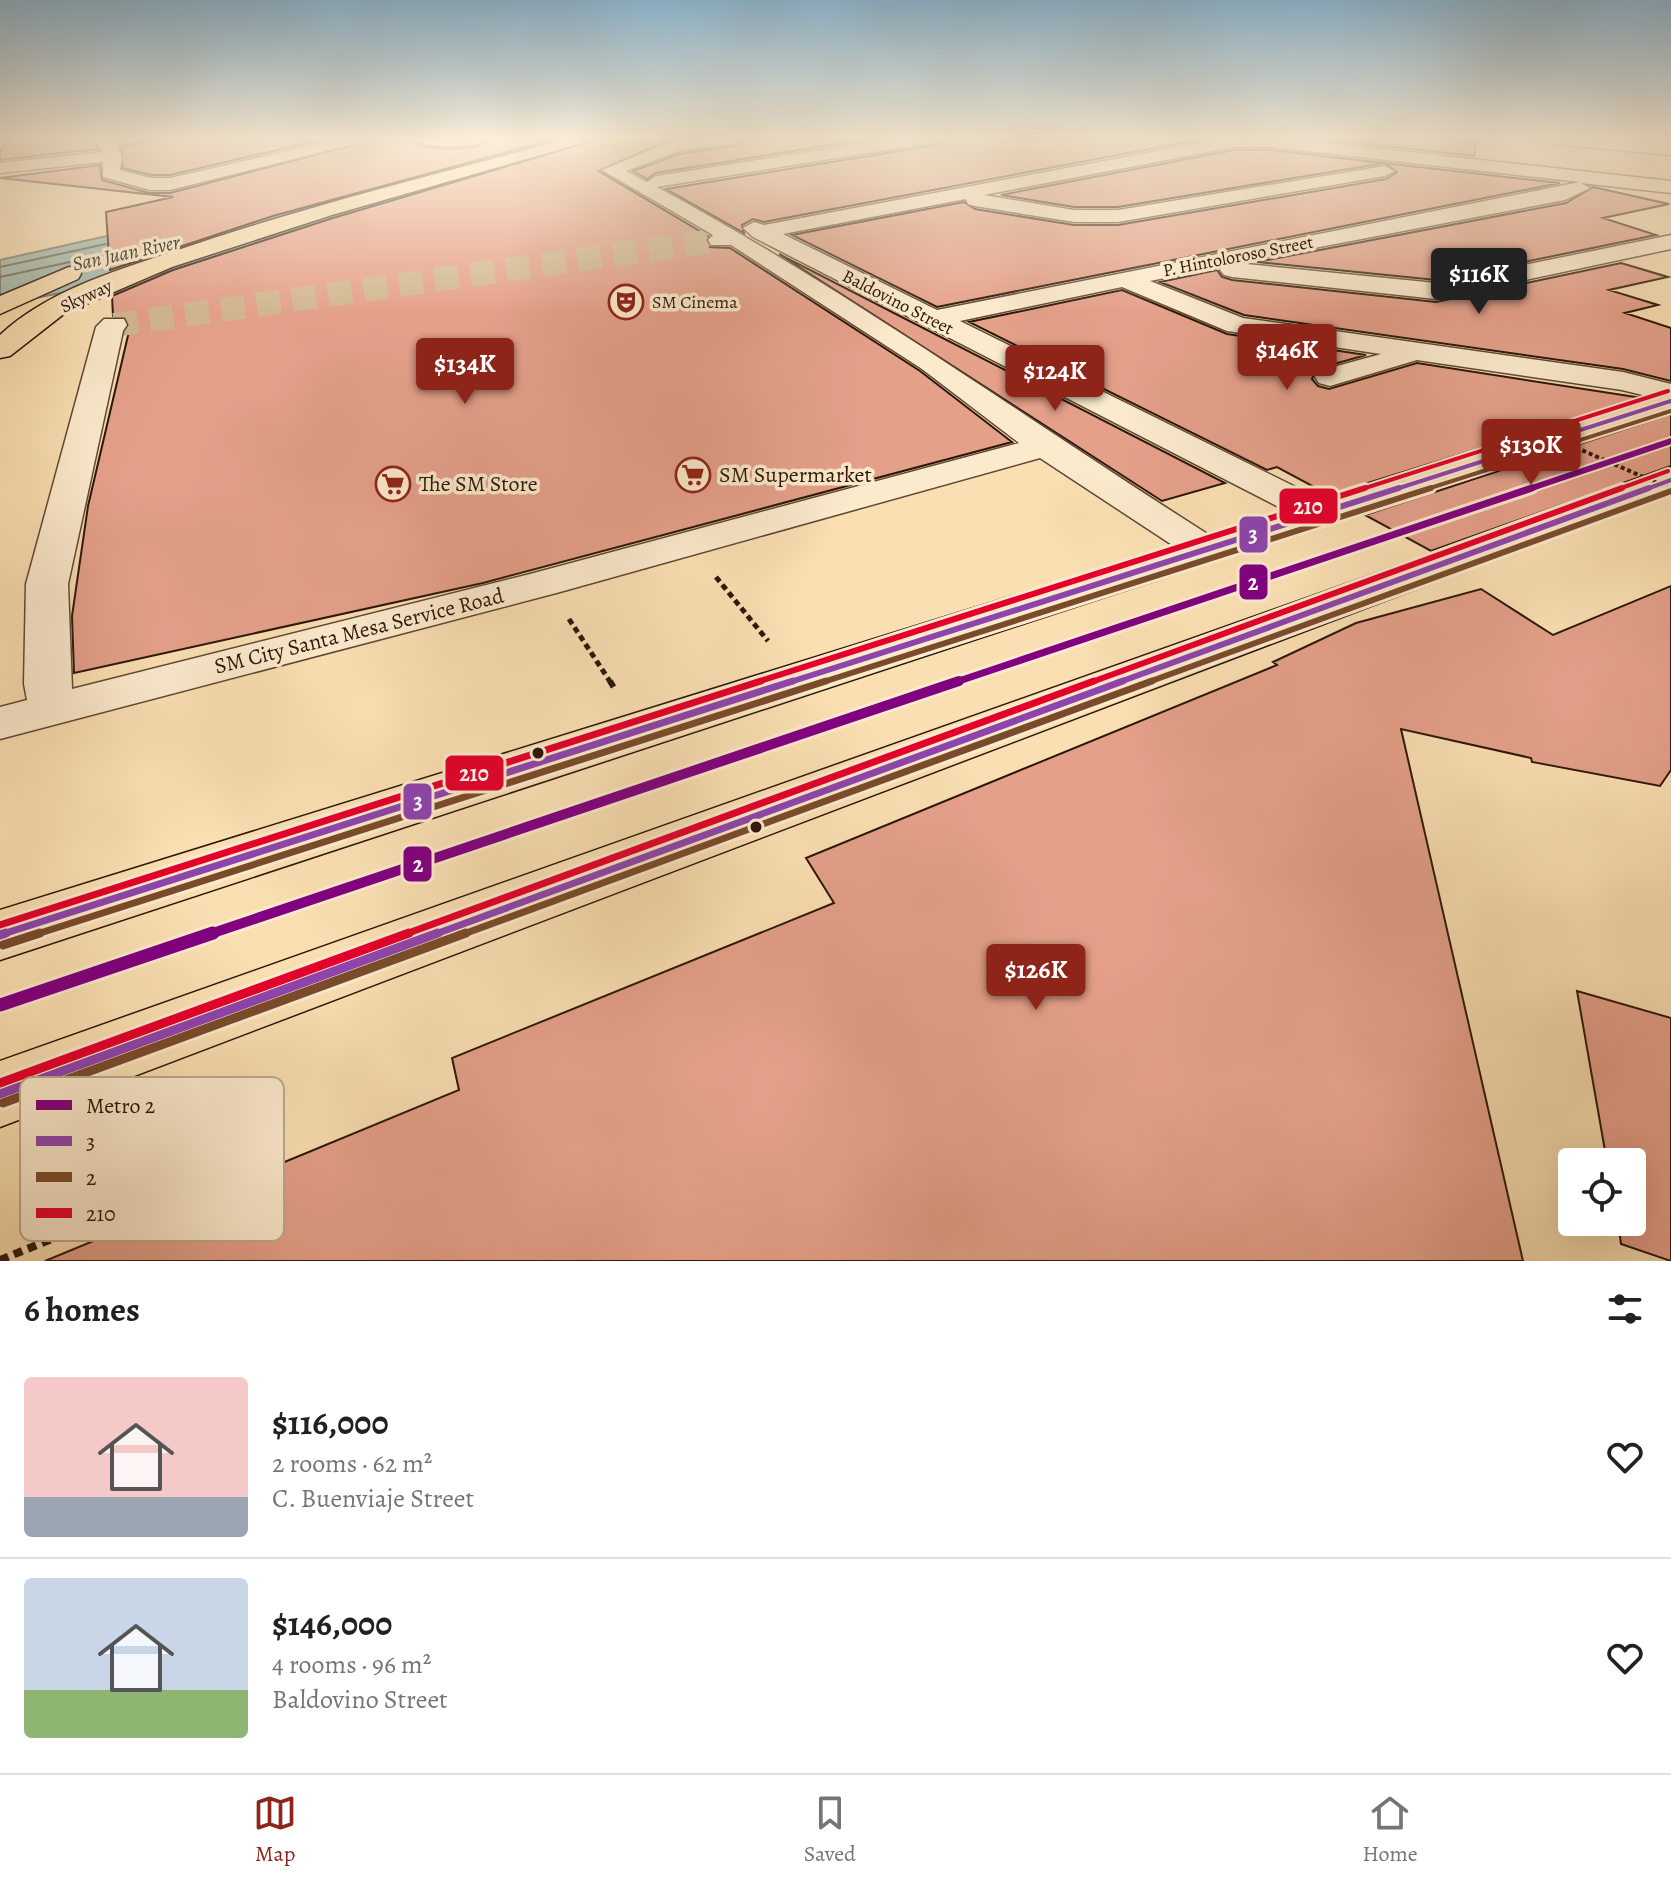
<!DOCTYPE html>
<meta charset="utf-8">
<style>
body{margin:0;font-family:Alegreya,serif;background:#f6f6f6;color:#202124;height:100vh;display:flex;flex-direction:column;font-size:30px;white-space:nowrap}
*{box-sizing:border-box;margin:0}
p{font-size:26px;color:#757577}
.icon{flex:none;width:44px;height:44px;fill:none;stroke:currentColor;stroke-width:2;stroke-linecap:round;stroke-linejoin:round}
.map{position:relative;height:1261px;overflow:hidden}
.sheet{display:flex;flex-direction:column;background:#fff;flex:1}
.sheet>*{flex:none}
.tools{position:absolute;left:1558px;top:1148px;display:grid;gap:16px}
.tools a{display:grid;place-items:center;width:88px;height:88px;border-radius:8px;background:#fff;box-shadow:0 8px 32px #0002;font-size:40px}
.price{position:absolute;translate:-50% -68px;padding:0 18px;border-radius:8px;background:#8f2418;color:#fff;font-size:26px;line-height:52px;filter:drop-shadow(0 2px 4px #0008)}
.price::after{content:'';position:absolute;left:50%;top:48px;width:24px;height:18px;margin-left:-12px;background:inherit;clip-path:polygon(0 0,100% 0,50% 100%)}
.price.selected{background:#222;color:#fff}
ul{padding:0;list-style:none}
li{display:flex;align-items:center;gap:24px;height:200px;padding:0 24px}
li+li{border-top:2px solid #e0e0e0}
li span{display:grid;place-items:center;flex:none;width:224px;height:160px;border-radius:8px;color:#555}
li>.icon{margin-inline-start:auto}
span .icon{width:96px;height:96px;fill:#fffc;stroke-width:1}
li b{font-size:34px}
h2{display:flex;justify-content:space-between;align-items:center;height:96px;padding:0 24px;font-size:34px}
.menu{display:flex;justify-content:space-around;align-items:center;height:112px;border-top:2px solid #e0e0e0;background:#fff;font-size:22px;color:#757577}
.menu a{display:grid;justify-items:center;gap:4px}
.menu .selected{color:#8f2418}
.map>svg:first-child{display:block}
.water{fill:#9fbcb3;stroke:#717a6f;stroke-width:2}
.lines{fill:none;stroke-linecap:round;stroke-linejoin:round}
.shore{stroke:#65695e;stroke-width:2}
.building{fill:#e5a08a;stroke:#2b160a;stroke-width:2}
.minor-tunnel{stroke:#d1b790;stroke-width:24;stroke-dasharray:24 12;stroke-linecap:butt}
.minor-casing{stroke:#5f4834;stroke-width:3}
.major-casing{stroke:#2b160a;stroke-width:3}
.highway-casing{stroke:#2b160a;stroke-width:3}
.path-far2{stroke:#2b160a;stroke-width:5;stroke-dasharray:6 4;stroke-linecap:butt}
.path-far1{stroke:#2b160a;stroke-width:6;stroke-dasharray:7 5;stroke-linecap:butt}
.path{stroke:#2b160a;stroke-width:8;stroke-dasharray:9 6;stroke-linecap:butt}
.minor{fill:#fceacd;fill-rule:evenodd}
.major{fill:#fadfb2;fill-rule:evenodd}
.highway{fill:#fadfb2;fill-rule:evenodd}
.path-bridge{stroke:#2b160a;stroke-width:4;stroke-dasharray:4 3;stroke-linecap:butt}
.bus-1-far3-casing{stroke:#fceacd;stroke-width:8}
.bus-1-far2-casing{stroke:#fceacd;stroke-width:12}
.bus-1-far1-casing{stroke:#fceacd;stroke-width:13}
.bus-1-casing{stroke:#fceacd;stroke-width:15}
.bus-2-far3-casing{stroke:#fceacd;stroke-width:8}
.bus-2-far2-casing{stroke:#fceacd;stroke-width:12}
.bus-2-far1-casing{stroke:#fceacd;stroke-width:13}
.bus-2-casing{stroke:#fceacd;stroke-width:15}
.bus-3-far3-casing{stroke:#fceacd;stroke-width:8}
.bus-3-far2-casing{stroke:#fceacd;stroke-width:12}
.bus-3-far1-casing{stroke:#fceacd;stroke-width:13}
.bus-3-casing{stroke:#fceacd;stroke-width:15}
.bus-1-far3{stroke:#8e44ad;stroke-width:4}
.bus-1-far2{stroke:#8e44ad;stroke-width:6}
.bus-1-far1{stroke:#8e44ad;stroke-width:7}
.bus-1{stroke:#8e44ad;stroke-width:9}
.bus-2-far3{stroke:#7a4b2a;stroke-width:4}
.bus-2-far2{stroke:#7a4b2a;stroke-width:6}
.bus-2-far1{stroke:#7a4b2a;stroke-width:7}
.bus-2{stroke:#7a4b2a;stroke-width:9}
.bus-3-far3{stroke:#e4002b;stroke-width:4}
.bus-3-far2{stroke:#e4002b;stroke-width:6}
.bus-3-far1{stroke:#e4002b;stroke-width:7}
.bus-3{stroke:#e4002b;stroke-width:9}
.metro-1-far3-casing{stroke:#fceacd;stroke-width:10}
.metro-1-far2-casing{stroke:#fceacd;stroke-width:13}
.metro-1-far1-casing{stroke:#fceacd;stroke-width:16}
.metro-1-casing{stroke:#fceacd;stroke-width:19}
.metro-1-far3{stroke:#800080;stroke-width:6}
.metro-1-far2{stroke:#800080;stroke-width:7}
.metro-1-far1{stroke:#800080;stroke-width:10}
.metro-1{stroke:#800080;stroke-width:13}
.bus-dot{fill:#2b160a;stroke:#fceacd;stroke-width:3}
.labels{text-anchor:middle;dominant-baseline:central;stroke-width:7;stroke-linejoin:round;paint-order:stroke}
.far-street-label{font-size:18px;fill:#2b160a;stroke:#fceacd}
.far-poi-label{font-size:18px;fill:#2b160a;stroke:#fceacd;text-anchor:start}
.far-water-label{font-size:20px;font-style:italic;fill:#545045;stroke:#fceacd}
.poi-label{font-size:22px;fill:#2b160a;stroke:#fceacd;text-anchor:start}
.street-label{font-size:22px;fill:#2b160a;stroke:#fceacd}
.key{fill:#fceacd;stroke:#bdaa92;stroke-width:2}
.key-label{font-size:22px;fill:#2b160a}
.line-badge{stroke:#fceacd;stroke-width:3}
.badge-label{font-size:22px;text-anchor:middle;font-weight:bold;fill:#fff}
</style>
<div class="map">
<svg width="1671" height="1261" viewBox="0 0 1671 1261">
<rect width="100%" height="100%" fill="#fadfb2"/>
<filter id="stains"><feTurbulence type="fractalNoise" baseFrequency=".0025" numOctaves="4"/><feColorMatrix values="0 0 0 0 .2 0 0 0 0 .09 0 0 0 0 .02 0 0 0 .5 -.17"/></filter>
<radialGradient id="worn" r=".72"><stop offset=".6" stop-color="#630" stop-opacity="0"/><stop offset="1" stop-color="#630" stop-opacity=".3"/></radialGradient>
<path class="water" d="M521,137H668L294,247L0,305V260L365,178Z"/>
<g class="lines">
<path class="shore" d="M0,267L106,244
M0,277L107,254"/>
</g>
<path class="building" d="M12,137H93L98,149L0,160V151Z
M158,137H334L170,175H151L123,168L121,148Z
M384,137H405L425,147L450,149L476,147L496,137H562L273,216L110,270L106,212L173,197L0,178L100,165L102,180L149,193H170Z
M606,137H674L599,171L708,236L705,240L708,247L730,248L920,371L1012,442L483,583L74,673L72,616L88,506L130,327L127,318L113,316L112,296L173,270L333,218Z
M749,137H880L656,173L647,179L633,171L680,154L738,145Z
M947,137H1213L764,222L753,219L742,225L744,233L666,189L936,145Z
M1304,137H1427L1476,143L1474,156Z
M1234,150H1269L1560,183L937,307L792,235L964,202L975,209L1074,225H1118L1386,179L1397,172L1385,163L1118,207H1074L1001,195Z
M1593,187L1669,204L1603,218L1656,235L1436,280L1257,262L1566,203Z
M779,254L1225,483L1162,501Z
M1621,263L1668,277L1609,290L1658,305L1625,313L1671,328V381L1623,369L1244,315L1160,282L1217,270L1222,277L1232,280L1436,302Z
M1122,290L1227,334L1366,355L1316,369L1312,379L1318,386L1329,389L1417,363L1642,398L1329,495L1277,467L1267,470L969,322Z
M1671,414V466L1431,551L1365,515Z
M1671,586V770L1660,786L1532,762L1531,758L1401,729L1523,1261H45L459,1090L452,1058L834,903L806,858L1277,665L1273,662L1356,623L1481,589L1553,635Z
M1577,991L1671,1018V1261L1621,1244L1618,1222H1632V1162H1607Z"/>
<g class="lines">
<path class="minor-tunnel" d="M114,325L719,240"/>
<g class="minor-casing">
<path id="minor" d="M96,137H155L117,146L122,156L120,170L151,178H170L349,137H381L170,190H150L103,177V162L0,173V163L102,152Z
M408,137H493C477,149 424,149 408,137Z
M683,137H746L738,142L679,151L626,171L647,182L656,176L902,137H944L936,142L657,187C853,293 1032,423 1220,542L1226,550L1220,558L1206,562L1192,558L1040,458L560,592L0,739V707L27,700L24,684L26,584L96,327L104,319H124L127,325L123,331L68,584L72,689L530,574L1019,443L922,369L731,245H711L708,240L713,235L602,170Z
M1232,137H1273L1671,181V193L1581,183L1590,188L1565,200L1236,263L1436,283L1671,235V249L1436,299L1232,277L1224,275L1220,270L1223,266L1150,281L1243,318L1623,372L1671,384V402L1622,390L1417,360L1330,386L1319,383L1315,377L1319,371L1381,354L1227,331L1122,287L960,321L1332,505L1338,513L1332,521L1319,524L1306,521L753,237L743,228L754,222L764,225ZM1234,147H1269L1580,182L937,310L783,234L966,199L968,204L975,206L1074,222H1118L1385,176L1394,171L1385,166L1118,210H1074L984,195Z
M1524,137H1590L1671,145V155L1532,142Z"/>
</g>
<g class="major-casing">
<path id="major" d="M1671,392V411L0,960V910Z
M1671,469V492L0,1127V1061Z"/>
</g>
<g class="highway-casing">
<path id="highway" d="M575,137H603L332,215L172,267L65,313L10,356L0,358V335C47,291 115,271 175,251C306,206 441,173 575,137Z
M69,267L78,269L81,274L78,279L0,314V296Z"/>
</g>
<path class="path-far2" d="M716,577L768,641
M569,619L611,683"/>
<path class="path-far1" d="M610,681L614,688"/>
<path class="path" d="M0,1260L180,1187L172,1090"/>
<use href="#minor" class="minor"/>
<use href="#major" class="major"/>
<use href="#highway" class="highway"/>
<path class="path-bridge" d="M1531,428L1671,489"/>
<g class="bus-1-far3-casing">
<path id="bus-1-far3" d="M1393,490L1671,401
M1644,490L1671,480"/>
</g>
<g class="bus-1-far2-casing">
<path id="bus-1-far2" d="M787,683L1399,488
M1117,683L1649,488"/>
</g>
<g class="bus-1-far1-casing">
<path id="bus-1-far1" d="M0,935L793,681
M433,935L1123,681"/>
</g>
<g class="bus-1-casing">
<path id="bus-1" d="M0,935L6,933
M0,1094L438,933"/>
</g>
<g class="bus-2-far3-casing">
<path id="bus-2-far3" d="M1424,490L1671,411"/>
</g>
<g class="bus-2-far2-casing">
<path id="bus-2-far2" d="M820,683L1431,488
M1146,683L1671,491"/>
</g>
<g class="bus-2-far1-casing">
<path id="bus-2-far1" d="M34,935L826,681
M461,935L1152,681"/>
</g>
<g class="bus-2-casing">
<path id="bus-2" d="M3,945L40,933
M3,1103L466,933"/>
</g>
<g class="bus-3-far3-casing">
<path id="bus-3-far3" d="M1359,490L1668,391
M1616,490L1668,471"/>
</g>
<g class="bus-3-far2-casing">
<path id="bus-3-far2" d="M754,683L1365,488
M1089,683L1622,488"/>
</g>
<g class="bus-3-far1-casing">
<path id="bus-3-far1" d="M0,925L761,681
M403,935L1094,681"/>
</g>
<g class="bus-3-casing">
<path id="bus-3" d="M0,1083L409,933"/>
</g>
<use href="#bus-1-far3" class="bus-1-far3"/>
<use href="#bus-1-far2" class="bus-1-far2"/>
<use href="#bus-1-far1" class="bus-1-far1"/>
<use href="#bus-1" class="bus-1"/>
<use href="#bus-2-far3" class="bus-2-far3"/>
<use href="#bus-2-far2" class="bus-2-far2"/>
<use href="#bus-2-far1" class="bus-2-far1"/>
<use href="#bus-2" class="bus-2"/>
<use href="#bus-3-far3" class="bus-3-far3"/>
<use href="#bus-3-far2" class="bus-3-far2"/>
<use href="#bus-3-far1" class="bus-3-far1"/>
<use href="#bus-3" class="bus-3"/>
<g class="metro-1-far3-casing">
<path id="metro-1-far3" d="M1526,490L1671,441"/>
</g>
<g class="metro-1-far2-casing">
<path id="metro-1-far2" d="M953,683L1532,488"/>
</g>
<g class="metro-1-far1-casing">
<path id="metro-1-far1" d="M207,935L959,681"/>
</g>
<g class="metro-1-casing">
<path id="metro-1" d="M0,1005L213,933"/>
</g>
<use href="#metro-1-far3" class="metro-1-far3"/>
<use href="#metro-1-far2" class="metro-1-far2"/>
<use href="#metro-1-far1" class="metro-1-far1"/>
<use href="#metro-1" class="metro-1"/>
</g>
<linearGradient id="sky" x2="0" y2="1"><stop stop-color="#8bb7d3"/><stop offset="0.44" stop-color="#fdf1dc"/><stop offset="1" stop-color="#fdf1dc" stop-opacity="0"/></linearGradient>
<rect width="1671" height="314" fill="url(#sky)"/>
<defs>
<g id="theatre-ring" transform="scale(1.8)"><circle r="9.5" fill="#fceacd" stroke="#8f2418" stroke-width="1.5"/><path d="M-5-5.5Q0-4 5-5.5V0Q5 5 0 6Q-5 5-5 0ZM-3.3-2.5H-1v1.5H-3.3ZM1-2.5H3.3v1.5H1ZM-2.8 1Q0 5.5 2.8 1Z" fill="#8f2418"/></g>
<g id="supermarket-ring" transform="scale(1.8)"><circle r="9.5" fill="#fceacd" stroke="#8f2418" stroke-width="1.5"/><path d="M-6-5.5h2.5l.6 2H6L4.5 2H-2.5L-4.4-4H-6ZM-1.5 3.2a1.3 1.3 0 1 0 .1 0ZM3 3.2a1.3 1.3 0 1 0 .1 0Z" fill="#8f2418"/></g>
</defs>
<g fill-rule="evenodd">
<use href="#theatre-ring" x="626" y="302"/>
<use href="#supermarket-ring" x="693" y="475"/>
<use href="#supermarket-ring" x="393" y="484"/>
</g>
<g class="bus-dot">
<circle cx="538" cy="753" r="7"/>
<circle cx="756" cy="827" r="7"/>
</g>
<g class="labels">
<g class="far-street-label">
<text transform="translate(1238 256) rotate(-11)">P. Hintoloroso Street</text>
<text transform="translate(86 296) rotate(-25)">Skyway</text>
<text transform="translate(898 302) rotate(27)">Baldovino Street</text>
</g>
<g class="far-poi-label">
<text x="652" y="302">SM Cinema</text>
</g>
<g class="far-water-label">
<text transform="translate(126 253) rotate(-12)">San Juan River</text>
</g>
<g class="poi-label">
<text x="719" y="475">SM Supermarket</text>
<text x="419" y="484">The SM Store</text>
</g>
<g class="street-label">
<text transform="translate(359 631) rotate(-14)">SM City Santa Mesa Service Road</text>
</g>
</g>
<rect x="20" y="1077" width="264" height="164" rx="12" class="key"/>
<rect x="36" y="1100" width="36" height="10" fill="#800080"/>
<rect x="36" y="1136" width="36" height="10" fill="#8e44ad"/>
<rect x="36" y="1172" width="36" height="10" fill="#7a4b2a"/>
<rect x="36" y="1208" width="36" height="10" fill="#e4002b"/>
<g class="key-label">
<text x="86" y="1113">Metro 2</text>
<text x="86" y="1149">3</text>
<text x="86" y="1185">2</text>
<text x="86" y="1221">210</text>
</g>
<g class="line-badge">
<rect x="1278" y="487" width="61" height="38" rx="8" fill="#e4002b"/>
<rect x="1238" y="515" width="31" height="39" rx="8" fill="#8e44ad"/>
<rect x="1238" y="563" width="31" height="38" rx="8" fill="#800080"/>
<rect x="444" y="754" width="61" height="38" rx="8" fill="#e4002b"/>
<rect x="402" y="782" width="31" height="39" rx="8" fill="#8e44ad"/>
<rect x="402" y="845" width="31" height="38" rx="8" fill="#800080"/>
</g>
<g class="badge-label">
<text x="1308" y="514">210</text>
<text x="1253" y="542">3</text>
<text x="1253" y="590">2</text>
<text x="474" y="781">210</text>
<text x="418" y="809">3</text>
<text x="418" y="872">2</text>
</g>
<rect width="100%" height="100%" filter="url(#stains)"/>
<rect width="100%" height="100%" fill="url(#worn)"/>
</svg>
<div class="tools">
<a><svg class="icon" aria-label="locate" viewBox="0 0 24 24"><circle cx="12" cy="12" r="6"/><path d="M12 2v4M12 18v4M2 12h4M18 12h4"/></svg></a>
</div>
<b class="price selected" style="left:1479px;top:316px">$116K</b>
<b class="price" style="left:1287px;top:392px">$146K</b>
<b class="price" style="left:465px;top:406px">$134K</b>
<b class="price" style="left:1055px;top:413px">$124K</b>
<b class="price" style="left:1531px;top:487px">$130K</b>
<b class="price" style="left:1036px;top:1012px">$126K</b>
</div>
<section class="sheet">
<h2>6 homes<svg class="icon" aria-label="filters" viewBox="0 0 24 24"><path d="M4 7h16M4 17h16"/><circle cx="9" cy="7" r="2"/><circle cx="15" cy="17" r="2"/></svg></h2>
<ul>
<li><span style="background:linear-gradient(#f6c9c9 75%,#9aa5b1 0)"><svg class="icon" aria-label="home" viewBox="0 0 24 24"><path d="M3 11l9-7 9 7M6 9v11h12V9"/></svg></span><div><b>$116,000</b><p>2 rooms · 62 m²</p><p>C. Buenviaje Street</p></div><svg class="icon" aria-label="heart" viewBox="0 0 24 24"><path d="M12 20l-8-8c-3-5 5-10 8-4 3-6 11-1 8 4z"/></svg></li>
<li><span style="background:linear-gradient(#c9d6e8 70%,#8fb573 0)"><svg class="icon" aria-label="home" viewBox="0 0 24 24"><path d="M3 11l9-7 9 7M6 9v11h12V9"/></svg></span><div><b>$146,000</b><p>4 rooms · 96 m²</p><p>Baldovino Street</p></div><svg class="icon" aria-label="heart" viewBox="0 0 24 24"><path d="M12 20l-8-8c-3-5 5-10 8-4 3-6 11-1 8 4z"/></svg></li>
</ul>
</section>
<nav class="menu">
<a class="selected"><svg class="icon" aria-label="map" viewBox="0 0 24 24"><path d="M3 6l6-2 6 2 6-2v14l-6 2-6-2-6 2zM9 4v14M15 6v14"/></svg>Map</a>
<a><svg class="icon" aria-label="saved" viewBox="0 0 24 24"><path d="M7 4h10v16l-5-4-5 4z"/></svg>Saved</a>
<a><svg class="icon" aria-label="home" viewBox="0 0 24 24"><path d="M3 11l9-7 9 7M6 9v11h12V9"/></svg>Home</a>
</nav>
